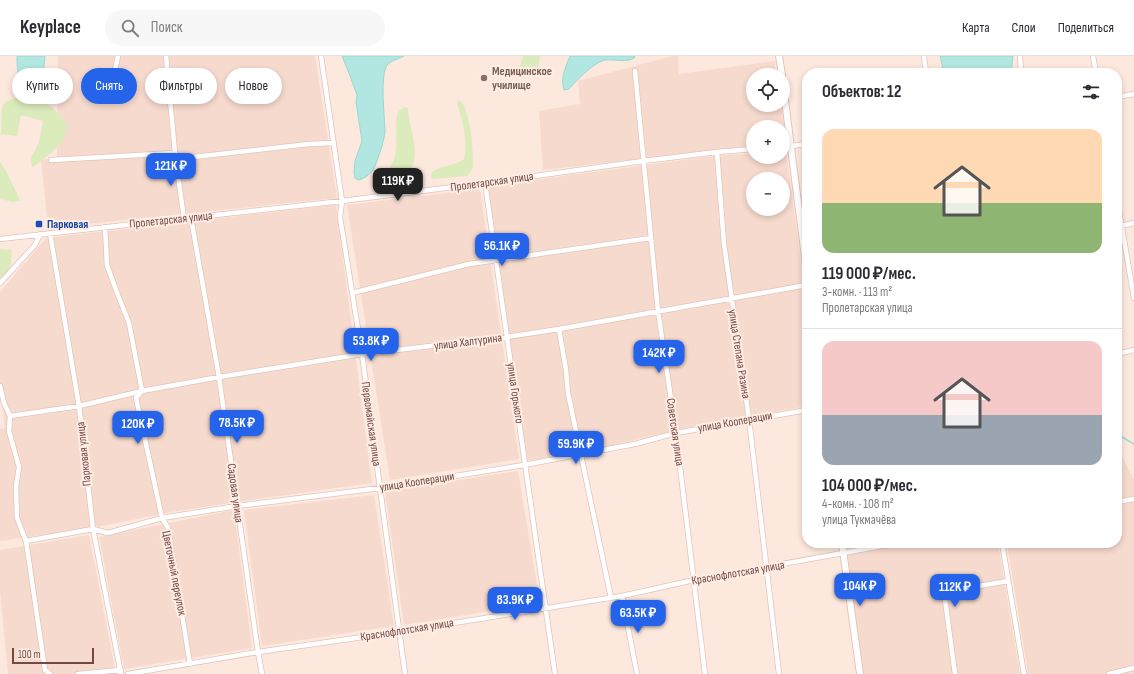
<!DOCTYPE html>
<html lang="ru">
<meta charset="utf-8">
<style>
body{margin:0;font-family:"Sofia Sans Condensed",sans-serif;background:#f7f7f7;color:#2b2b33;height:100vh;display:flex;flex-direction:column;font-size:15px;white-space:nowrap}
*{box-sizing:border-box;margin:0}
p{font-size:13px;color:#7c7c81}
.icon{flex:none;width:22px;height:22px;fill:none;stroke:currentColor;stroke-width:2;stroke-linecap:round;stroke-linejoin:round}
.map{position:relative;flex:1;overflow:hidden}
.side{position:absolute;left:802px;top:12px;width:320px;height:480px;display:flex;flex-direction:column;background:#fff;border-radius:16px;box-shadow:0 2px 6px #0003}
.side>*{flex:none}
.guide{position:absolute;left:12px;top:12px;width:380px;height:36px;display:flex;gap:8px}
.tools{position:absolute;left:746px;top:12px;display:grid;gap:8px}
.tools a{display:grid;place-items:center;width:44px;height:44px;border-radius:50%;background:#fff;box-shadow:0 2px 6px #0003;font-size:20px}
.scale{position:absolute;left:12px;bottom:10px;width:82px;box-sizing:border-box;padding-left:4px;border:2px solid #744945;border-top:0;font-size:11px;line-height:14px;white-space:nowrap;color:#744945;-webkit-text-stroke:3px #ffede4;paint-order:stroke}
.price{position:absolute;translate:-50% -34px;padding:0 9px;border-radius:8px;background:#2563eb;color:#fff;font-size:13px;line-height:26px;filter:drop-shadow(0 1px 2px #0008)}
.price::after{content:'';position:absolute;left:50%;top:24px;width:12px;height:9px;margin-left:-6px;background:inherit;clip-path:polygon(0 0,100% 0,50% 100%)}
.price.on{background:#222;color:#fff}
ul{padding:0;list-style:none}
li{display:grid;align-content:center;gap:8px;height:212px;padding:0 20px}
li+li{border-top:1px solid #e1e1e2}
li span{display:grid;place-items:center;height:124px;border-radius:12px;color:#555}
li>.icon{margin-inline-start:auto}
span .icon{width:72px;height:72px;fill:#fffc;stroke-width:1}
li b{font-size:17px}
h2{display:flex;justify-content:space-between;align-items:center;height:48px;padding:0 20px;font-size:17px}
.pill{padding:0 14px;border-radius:18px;background:#fff;box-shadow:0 2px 6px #0003;font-size:14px;line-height:36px}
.pill.on{background:#2563eb;color:#fff}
header{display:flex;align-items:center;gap:24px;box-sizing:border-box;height:56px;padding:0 20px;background:#fff;border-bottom:1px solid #e1e1e2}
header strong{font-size:19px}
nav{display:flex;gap:22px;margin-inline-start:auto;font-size:14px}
.search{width:280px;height:36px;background:#f7f7f7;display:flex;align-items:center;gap:10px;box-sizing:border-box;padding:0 14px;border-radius:22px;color:#7c7c81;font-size:15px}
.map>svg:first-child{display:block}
.residential{fill:#f7dace;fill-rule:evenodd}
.green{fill:#dbebbc}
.water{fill:#b1e7e0;stroke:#97d9d2}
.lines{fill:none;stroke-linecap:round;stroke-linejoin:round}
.stream{stroke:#97d9d2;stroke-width:1.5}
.street-casing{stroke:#e3c4bc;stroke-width:6}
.secondary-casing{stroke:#e9c2b9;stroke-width:8}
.street{stroke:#fff;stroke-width:4.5}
.secondary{stroke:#fff;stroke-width:6}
.education-dot{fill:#8d6e63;stroke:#ffede4;stroke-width:1.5}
.transit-dot{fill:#1a4fb4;stroke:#ffede4;stroke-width:1.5}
.labels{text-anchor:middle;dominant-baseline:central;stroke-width:4;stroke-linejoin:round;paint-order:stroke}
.education-label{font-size:12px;font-weight:bold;fill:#785e54;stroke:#ffede4;text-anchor:start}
.street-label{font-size:12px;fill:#744945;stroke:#ffede4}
.transit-label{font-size:12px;font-weight:bold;fill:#164399;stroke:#ffede4;text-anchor:start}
</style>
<header>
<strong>Keyplace</strong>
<div class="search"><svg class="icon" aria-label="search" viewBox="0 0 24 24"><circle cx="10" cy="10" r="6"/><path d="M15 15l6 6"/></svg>Поиск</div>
<nav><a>Карта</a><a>Слои</a><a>Поделиться</a></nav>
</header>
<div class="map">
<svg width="1134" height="618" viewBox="0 0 1134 618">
<rect width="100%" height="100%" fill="#fde8dd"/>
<path class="residential" d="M58,0H315L337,142L48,172L41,104L57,102Z
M673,0H678L679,18L775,5L776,19H753V49H781L786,86L783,87V71H753V90L543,114L539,55L580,48L578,25Z
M783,95H786L807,250V350L681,373L596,393L526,405L488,130L714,100L753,97V101H783ZM753,123H783V153H753Z
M480,133L519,403L390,424L347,149Z
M336,149L372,427L250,444L171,456L108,469L0,485V373L5,372L0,332V236L46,182Z
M1117,390L1134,424V618H1028L1007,487H1117Z
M518,415L540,547L404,569L385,435Z
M374,439L394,570L262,590L244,454Z
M234,454L252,592L124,613L99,481Z
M89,479L116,618H8L0,535V494Z
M846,487H998L1020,618H863Z"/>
<path class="green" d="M523,0H540C539,14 536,21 521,22L517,19C517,13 522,7 523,0Z
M31,40L52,51L68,69L63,85L52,96L32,112L31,102L39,86L43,65L21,59L17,80L1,78L2,50C8,41 21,41 31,40Z
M459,44C470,49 475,103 472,114L467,120L433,123L431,122L432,116C442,109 455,110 464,103C468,84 463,66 457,48Z
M405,51L408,52C409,77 425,101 404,123L395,125L387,123C385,116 393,108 395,100C398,87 395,73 397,59L399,55Z
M0,106L6,115L20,144L13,146L0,143Z
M0,193L12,194L10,213L0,223Z"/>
<path class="water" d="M17,0H45C44,7 44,19 40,25C38,28 35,29 32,30C17,32 17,10 17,0Z
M342,0H404C400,2 391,5 388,8C379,17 385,63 385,76C384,85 377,107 373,114C369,119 364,123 358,124L355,122L354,116L355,105L362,85L356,46L357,39L347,12Z
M570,0H635L634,2C627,7 615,3 606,4C595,5 577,24 569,33L564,34C560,22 566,10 570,0Z
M940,0H1013L1011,17H944Z"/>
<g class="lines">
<path class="stream" d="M1117,378L1134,388"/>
<g class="street-casing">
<path id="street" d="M166,0L175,97L184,163
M321,0L342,145L340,161L362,298L405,618
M924,0L926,17
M1020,0L1021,17
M1093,0L1096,17
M635,15L658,255L676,377L705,618
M108,25L115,14L118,0
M1117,41L1134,38
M783,91L807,88
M717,96L724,188L749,363L779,618
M176,103L309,88L334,87
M51,104L175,97
M485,127L555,618
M1117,143L1134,242
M191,162L219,321L258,596L262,618
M105,171L107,209L116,234L129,267L142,335L136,342L162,462L168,472L190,608
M1117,171L1134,167
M50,177L79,350L93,473L121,618
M0,183L342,145L485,127L643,105L717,96L753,93
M0,227L35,189L40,178
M352,237L469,208L651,182
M559,273L566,314L568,337L611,542
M1117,298L1134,294
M0,330L4,347L10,360L9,375L19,411L16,431L17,462L26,485L45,614L50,618
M10,360L79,350L142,335L219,321L362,298L507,281L559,273L807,229
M1117,446L1134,443
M26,485L93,473L108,477L162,462L237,450L380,432L524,409L635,388L676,377L807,354
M1002,487L1024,618
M622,540L637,618
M78,618L121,614
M128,618L258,596L398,576L622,540L694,524L898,487
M955,618L944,536L1008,525
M1109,618L1134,612"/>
</g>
<g class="secondary-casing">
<path id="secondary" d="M779,0L782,19
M783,29L807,217
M842,487L860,618"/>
</g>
<use href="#street" class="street"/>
<use href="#secondary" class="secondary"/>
</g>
<circle class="education-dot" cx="484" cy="22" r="4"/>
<rect class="transit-dot" x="35" y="164" width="8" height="8" rx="2"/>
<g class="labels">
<g class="education-label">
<text x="492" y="15">Медицинское<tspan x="492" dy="14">училище</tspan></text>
</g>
<g class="street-label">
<text transform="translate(492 126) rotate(-8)">Пролетарская улица</text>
<text transform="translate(171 164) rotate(-6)">Пролетарская улица</text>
<text transform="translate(468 286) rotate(-7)">улица Халтурина</text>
<text transform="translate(739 298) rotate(81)">улица Степана Разина</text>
<text transform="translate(515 337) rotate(82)">улица Горького</text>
<text transform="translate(735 366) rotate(-10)">улица Кооперации</text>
<text transform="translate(371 368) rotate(82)">Первомайская улица</text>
<text transform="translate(675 376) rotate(82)">Советская улица</text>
<text transform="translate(84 398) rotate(-96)">Парковая улица</text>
<text transform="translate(417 426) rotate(-9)">улица Кооперации</text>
<text transform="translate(235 437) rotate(82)">Садовая улица</text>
<text transform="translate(174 517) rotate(79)">Цветочный переулок</text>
<text transform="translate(738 517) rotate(-10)">Краснофлотская улица</text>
<text transform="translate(407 574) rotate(-9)">Краснофлотская улица</text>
</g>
<g class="transit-label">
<text x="47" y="168">Парковая</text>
</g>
</g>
</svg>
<div class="tools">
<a><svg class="icon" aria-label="locate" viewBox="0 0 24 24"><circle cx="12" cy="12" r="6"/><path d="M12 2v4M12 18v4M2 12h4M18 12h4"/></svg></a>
<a>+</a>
<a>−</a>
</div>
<div class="scale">100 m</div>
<b class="price" style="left:171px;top:131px">121K ₽</b>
<b class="price on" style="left:398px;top:146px">119K ₽</b>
<b class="price" style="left:502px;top:211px">56.1K ₽</b>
<b class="price" style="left:371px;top:306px">53.8K ₽</b>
<b class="price" style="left:659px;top:318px">142K ₽</b>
<b class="price" style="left:237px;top:388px">78.5K ₽</b>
<b class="price" style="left:138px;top:389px">120K ₽</b>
<b class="price" style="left:576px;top:409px">59.9K ₽</b>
<b class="price" style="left:860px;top:551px">104K ₽</b>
<b class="price" style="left:955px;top:552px">112K ₽</b>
<b class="price" style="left:515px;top:565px">83.9K ₽</b>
<b class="price" style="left:638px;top:578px">63.5K ₽</b>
<div class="guide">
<a class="pill">Купить</a>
<a class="pill on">Снять</a>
<a class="pill">Фильтры</a>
<a class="pill">Новое</a>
</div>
<section class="side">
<h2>Объектов: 12<svg class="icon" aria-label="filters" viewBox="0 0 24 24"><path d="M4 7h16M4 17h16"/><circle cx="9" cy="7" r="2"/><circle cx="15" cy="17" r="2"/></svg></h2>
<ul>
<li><span style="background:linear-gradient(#ffd9b3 60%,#8fb573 0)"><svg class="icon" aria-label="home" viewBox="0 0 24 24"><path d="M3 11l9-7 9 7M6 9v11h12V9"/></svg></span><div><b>119 000 ₽/мес.</b><p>3-комн. · 113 m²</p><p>Пролетарская улица</p></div></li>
<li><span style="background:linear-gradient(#f6c9c9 60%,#9aa5b1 0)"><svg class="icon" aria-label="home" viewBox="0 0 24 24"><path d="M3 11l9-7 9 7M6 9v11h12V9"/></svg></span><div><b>104 000 ₽/мес.</b><p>4-комн. · 108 m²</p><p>улица Тукмачёва</p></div></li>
</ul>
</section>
</div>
